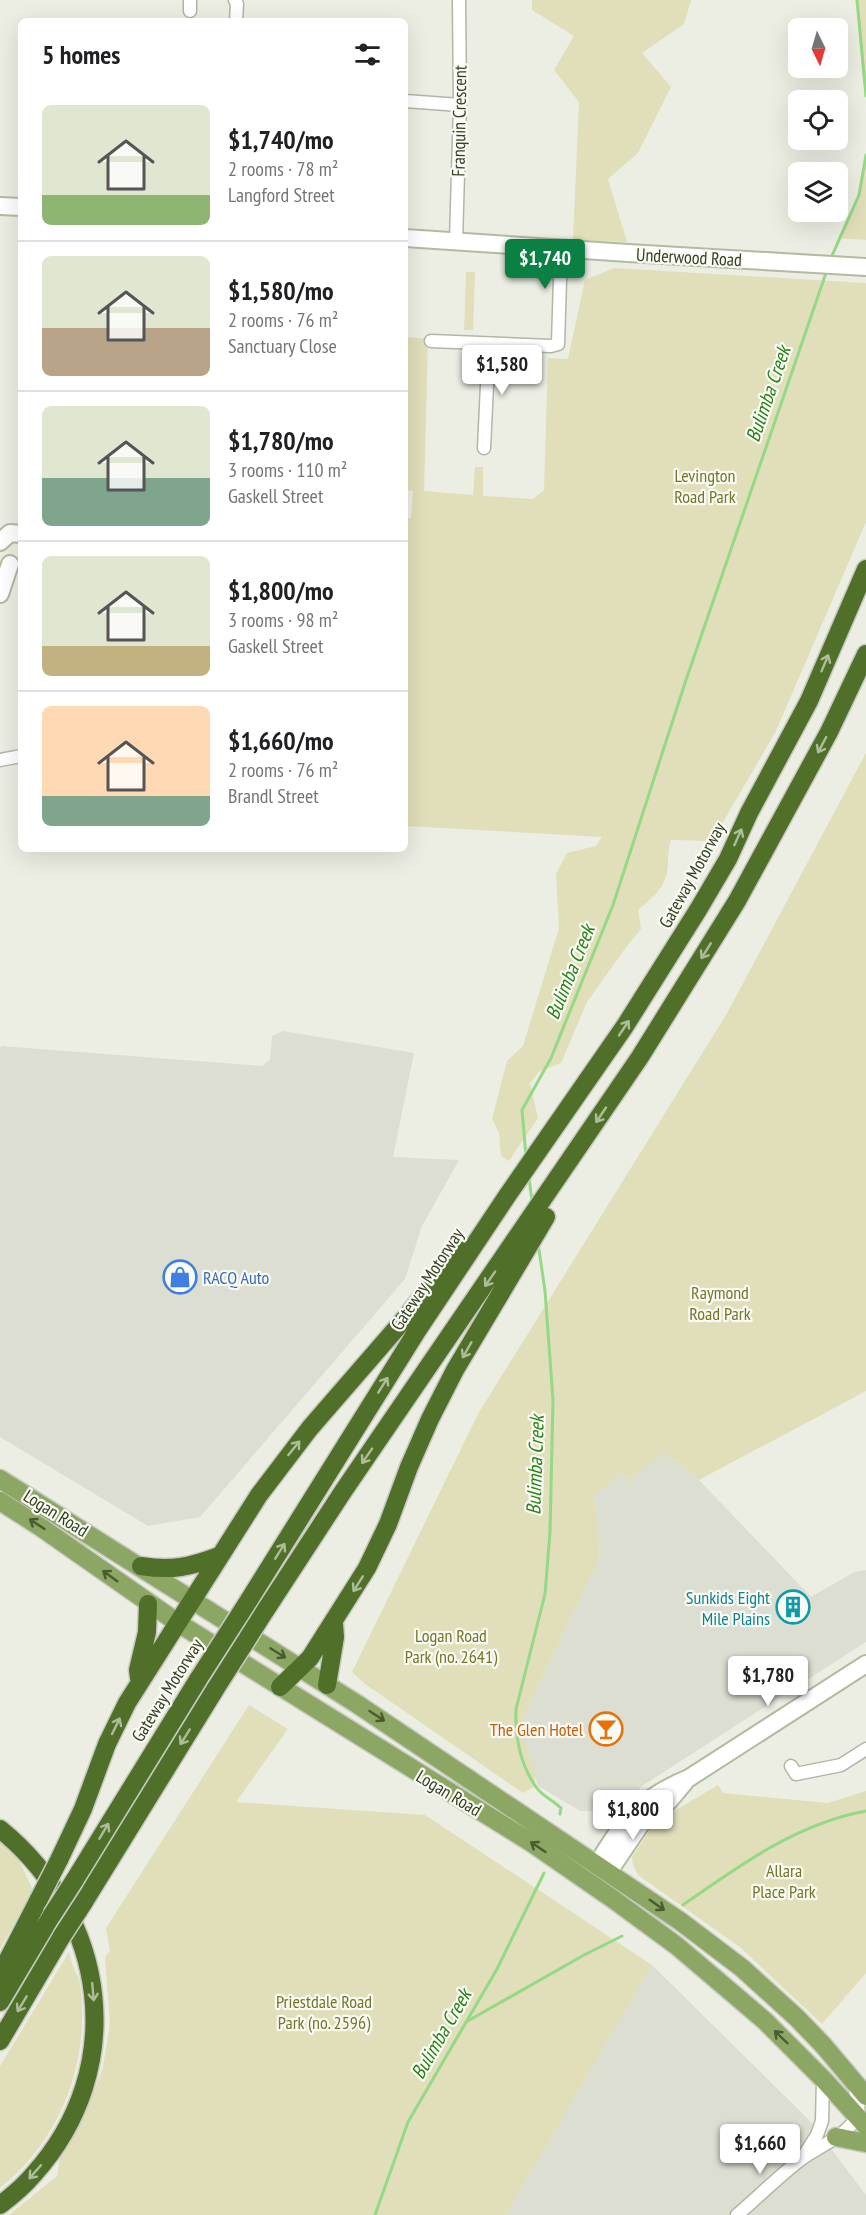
<!DOCTYPE html>
<meta charset="utf-8">
<style>
body{margin:0;font-family:"PT Sans Narrow",sans-serif;background:#f6f6f6;color:#202124;height:100vh;display:flex;flex-direction:column;font-size:22px;white-space:nowrap}
*{box-sizing:border-box;margin:0}
p{font-size:20px;color:#757577}
.icon{flex:none;width:33px;height:33px;fill:none;stroke:currentColor;stroke-width:2;stroke-linecap:round;stroke-linejoin:round}
.map{position:relative;flex:1;overflow:hidden}
.drawer{position:absolute;left:18px;top:18px;width:390px;height:834px;display:flex;flex-direction:column;background:#fff;border-radius:9px;box-shadow:0 6px 24px #0002}
.drawer>*{flex:none}
.needle{width:39px;rotate:175deg}
.tools{position:absolute;left:788px;top:18px;display:grid;gap:12px}
.tools a{display:grid;place-items:center;width:60px;height:60px;border-radius:9px;background:#fff;box-shadow:0 6px 24px #0002;font-size:30px}
.price{position:absolute;translate:-50% -51px;padding:0 14px;border-radius:6px;background:#fff;color:#222;font-size:20px;line-height:39px;filter:drop-shadow(0 2px 3px #0008)}
.price::after{content:'';position:absolute;left:50%;top:36px;width:18px;height:14px;margin-left:-9px;background:inherit;clip-path:polygon(0 0,100% 0,50% 100%)}
.price.on{background:#0b8043;color:#fff}
ul{padding:0;list-style:none}
li{display:flex;align-items:center;gap:18px;height:150px;padding:0 24px}
li+li{border-top:2px solid #e0e0e0}
li span{display:grid;place-items:center;flex:none;width:168px;height:120px;border-radius:9px;color:#555}
li>.icon{margin-inline-start:auto}
span .icon{width:72px;height:72px;fill:#fffc;stroke-width:1}
li b{font-size:26px}
h2{display:flex;justify-content:space-between;align-items:center;height:72px;padding:0 24px;font-size:26px}
.map>svg:first-child{display:block}
.built{fill:#dbded1}
.green{fill:#e1deba}
.lines{fill:none;stroke-linecap:round;stroke-linejoin:round}
.stream{stroke:#95d886;stroke-width:3}
.street-casing{stroke:#b1b7a5;stroke-width:15}
.secondary-casing{stroke:#b2bba0;stroke-width:20}
.primary-casing{stroke:#c6cac1;stroke-width:21}
.highway-casing{stroke:#c6cac1;stroke-width:21}
.street{stroke:#fff;stroke-width:12}
.secondary{stroke:#fff;stroke-width:16}
.primary{stroke:#8ca763;stroke-width:18}
.highway{stroke:#50702a;stroke-width:18}
.highway-bridge-casing{stroke:#c6cac1;stroke-width:21;stroke-linecap:butt}
.highway-bridge{stroke:#50702a;stroke-width:18}
.oneway{stroke:#adbc99}
.oneway2{stroke:#4a5a31}
.labels{text-anchor:middle;dominant-baseline:central;stroke-width:4.5;stroke-linejoin:round;paint-order:stroke}
.street-label{font-size:18px;fill:#344120;stroke:#f9faf4}
.park-label{font-size:18px;fill:#737726;stroke:#f9faf4}
.shop-label{font-size:18px;fill:#366cbe;stroke:#f9faf4;text-anchor:start}
.culture-label{font-size:18px;fill:#0d838f;stroke:#f9faf4;text-anchor:end}
.food-label{font-size:18px;fill:#c56008;stroke:#f9faf4;text-anchor:end}
.water-label{font-size:20px;font-style:italic;fill:#288315;stroke:#f9faf4}
</style>
<div class="map">
<svg width="866" height="2215" viewBox="0 0 866 2215">
<rect width="100%" height="100%" fill="#eceee3"/>
<path class="built" d="M283,1031L414,1053L393,1157L459,1160L422,1226L405,1279L200,1517L148,1526L0,1437V1050L1,1046L262,1066L270,1060L272,1036Z
M664,1452L699,1480L811,1597L854,1572L866,1570V1642L642,1786L615,1815L612,1821L610,1814L606,1811H580L538,1786L520,1724L600,1557L594,1496L622,1473L629,1481Z
M652,1965L810,2121L866,2195V2215H506Z"/>
<path class="green" d="M532,0H691L684,24L642,53L671,87L638,153L608,179L627,242L573,240L579,102L554,70L574,36L532,10Z
M857,0H866V96V88Z
M866,155V240L838,238L859,195Z
M614,268L866,283V522L775,733L712,841L671,840C667,852 669,860 667,873C664,889 650,900 638,910L641,929L627,946L587,1002L561,1063L540,1071L530,1083L538,1118L509,1161L501,1156L499,1133L492,1119L507,1061L523,1046L559,928L556,874L567,853L596,846L602,837L405,826V527L406,518H411L413,491L405,490V337L428,339L424,491L473,495L475,467H483V496L533,499L544,490L548,358L568,359L585,280Z
M466,272H475L473,330H464Z
M866,753V1391L699,1480L664,1452L629,1481L622,1473L594,1496L600,1557L520,1724L535,1774V1786L523,1793L365,1684L352,1672L478,1414L726,1015Z
M249,1705L288,1729L236,1802L425,1815L652,1965L506,2215H9L57,2176L60,2157L84,2117L103,2067L110,2024L105,1957L110,1951L106,1928Z
M718,1785L723,1793L828,1803L866,1791V1973L822,2024L741,1948L638,1875L633,1865L632,1857L651,1828L661,1819Z
M0,1837L12,1846L33,1890L0,1949Z
M69,1952C70,1957 72,1964 74,1969C76,1974 79,1976 80,1982C91,2059 62,2139 0,2188V2066Z"/>
<g class="lines">
<path class="stream" d="M857,0L866,96
M831,258L859,195L866,155
M526,1156L522,1110L551,1058L613,905L685,683L827,270
M529,1178L532,1201
M538,1243L545,1291L553,1400L550,1532L545,1594L516,1709C515,1735 520,1764 536,1787C542,1796 553,1800 561,1808L560,1814
M683,1905C740,1865 796,1824 866,1811
M466,2022L584,1955L622,1936
M375,2215L408,2122L497,1969L544,1873"/>
<g class="street-casing">
<path id="street" d="M235,0L237,4L236,21
M190,11V0
M405,101L460,105
M456,241L460,105L459,0
M431,341L551,346L558,344L561,247
M484,448L489,344
M0,760L21,756
M791,1766L796,1774L841,1765L866,1749
M803,2157L817,2135L822,2121L823,2079
M737,2215C758,2197 778,2177 800,2160C817,2147 845,2137 856,2118C862,2107 855,2093 854,2082"/>
</g>
<g class="secondary-casing">
<path id="secondary" d="M0,206L21,207
M405,238L628,253L866,267
M0,542L10,533L21,534
M0,594L10,564
M597,1864C625,1819 638,1799 689,1778L866,1664
M608,1873L641,1824L669,1801L685,1782"/>
</g>
<g class="primary-casing">
<path id="primary" d="M0,1479L357,1704L680,1921L742,1968L797,2018L823,2045L866,2096
M0,1501L42,1528L178,1623L532,1843L613,1899L677,1946L765,2021L823,2079L866,2126
M836,2137L866,2143"/>
</g>
<g class="highway-casing">
<path id="highway" d="M141,1566C172,1571 190,1567 219,1556
M249,1600L417,1331L507,1196L625,1026L698,910L728,859L749,813L809,701L866,569
M265,1611L344,1490L640,1057L737,901L829,732L866,654
M139,1678L138,1670L147,1632L148,1604
M327,1685L335,1637L334,1624
M280,1687L310,1658L367,1568L388,1524L409,1467L430,1419L455,1370L546,1217
M0,1829C108,1917 129,2068 34,2174C24,2186 12,2196 0,2205
M59,1860L83,1809L107,1744L127,1703L259,1495L310,1428L408,1315L458,1249
M74,1881L199,1678
M84,1902L216,1688
M0,1975L39,1899
M0,2002L52,1915
M0,2041L62,1936"/>
</g>
<use href="#street" class="street"/>
<use href="#secondary" class="secondary"/>
<use href="#primary" class="primary"/>
<use href="#highway" class="highway"/>
<g class="highway-bridge-casing">
<path id="highway-bridge" d="M199,1678L249,1600
M216,1688L265,1611
M39,1899L59,1860
M52,1915L74,1881
M62,1936L84,1902"/>
</g>
<use href="#highway-bridge" class="highway-bridge"/>
</g>
<defs><path id="oneway-shaft" d="M-6 0H5M1.5-3L5.5 0L1.5 3" fill="none" stroke-width="1.6" stroke-linecap="round" stroke-linejoin="round" transform="scale(1.5)"/></defs>
<g class="oneway">
<use href="#oneway-shaft" transform="translate(825 663) rotate(-67)"/>
<use href="#oneway-shaft" transform="translate(822 745) rotate(118)"/>
<use href="#oneway-shaft" transform="translate(738 837) rotate(-66)"/>
<use href="#oneway-shaft" transform="translate(706 951) rotate(122)"/>
<use href="#oneway-shaft" transform="translate(624 1028) rotate(-56)"/>
<use href="#oneway-shaft" transform="translate(601 1115) rotate(124)"/>
<use href="#oneway-shaft" transform="translate(490 1279) rotate(125)"/>
<use href="#oneway-shaft" transform="translate(467 1350) rotate(120)"/>
<use href="#oneway-shaft" transform="translate(383 1385) rotate(-58)"/>
<use href="#oneway-shaft" transform="translate(294 1448) rotate(-51)"/>
<use href="#oneway-shaft" transform="translate(367 1456) rotate(125)"/>
<use href="#oneway-shaft" transform="translate(280 1551) rotate(-58)"/>
<use href="#oneway-shaft" transform="translate(358 1584) rotate(122)"/>
<use href="#oneway-shaft" transform="translate(116 1726) rotate(-64)"/>
<use href="#oneway-shaft" transform="translate(185 1737) rotate(122)"/>
<use href="#oneway-shaft" transform="translate(104 1831) rotate(-59)"/>
<use href="#oneway-shaft" transform="translate(93 1992) rotate(85)"/>
<use href="#oneway-shaft" transform="translate(22 2004) rotate(121)"/>
<use href="#oneway-shaft" transform="translate(35 2172) rotate(131)"/>
</g>
<g class="oneway2">
<use href="#oneway-shaft" transform="translate(37 1524) rotate(-147)"/>
<use href="#oneway-shaft" transform="translate(110 1576) rotate(-144)"/>
<use href="#oneway-shaft" transform="translate(278 1653) rotate(32)"/>
<use href="#oneway-shaft" transform="translate(377 1716) rotate(33)"/>
<use href="#oneway-shaft" transform="translate(538 1847) rotate(-146)"/>
<use href="#oneway-shaft" transform="translate(657 1905) rotate(35)"/>
<use href="#oneway-shaft" transform="translate(781 2037) rotate(-136)"/>
</g>
<defs>
<g id="shop-ring" transform="scale(1.725)"><circle r="9.5" fill="#f9faf4" stroke="#3f7fe0" stroke-width="1.5"/><path d="M-5-2.5h2.3a2.7 3.5 0 0 1 5.4 0H5L5.5 6h-11ZM-1.5-2.5h3a1.5 2.3 0 0 0-3 0Z" fill="#3f7fe0"/></g>
<g id="building-ring" transform="scale(1.725)"><circle r="9.5" fill="#f9faf4" stroke="#0f9aa8" stroke-width="1.5"/><path d="M-4-6H4V6H1V3H-1V6H-4ZM-2.5-4.3h1.7v1.8h-1.7ZM.8-4.3h1.7v1.8H.8ZM-2.5-1h1.7V.8h-1.7ZM.8-1h1.7V.8H.8Z" fill="#0f9aa8"/></g>
<g id="bar-ring" transform="scale(1.725)"><circle r="9.5" fill="#f9faf4" stroke="#e8710a" stroke-width="1.5"/><path d="M-6-5H6L.8 .8V4.5H3.5V6h-7V4.5H-.8V.8Z" fill="#e8710a"/></g>
</defs>
<g fill-rule="evenodd">
<use href="#shop-ring" x="180" y="1277"/>
<use href="#building-ring" x="793" y="1607"/>
<use href="#bar-ring" x="606" y="1729"/>
</g>
<g class="labels">
<g class="street-label">
<text transform="translate(459 121) rotate(-89)">Franquin Crescent</text>
<text transform="translate(689 257) rotate(3)">Underwood Road</text>
<text transform="translate(692 875) rotate(-61)">Gateway Motorway</text>
<text transform="translate(427 1279) rotate(-57)">Gateway Motorway</text>
<text transform="translate(56 1513) rotate(32)">Logan Road</text>
<text transform="translate(167 1690) rotate(-58)">Gateway Motorway</text>
<text transform="translate(449 1793) rotate(31)">Logan Road</text>
</g>
<g class="park-label">
<text x="705" y="475">Levington<tspan x="705" dy="21">Road Park</tspan></text>
<text x="720" y="1292">Raymond<tspan x="720" dy="21">Road Park</tspan></text>
<text x="451" y="1635">Logan Road<tspan x="451" dy="21">Park (no. 2641)</tspan></text>
<text x="784" y="1870">Allara<tspan x="784" dy="21">Place Park</tspan></text>
<text x="324" y="2001">Priestdale Road<tspan x="324" dy="21">Park (no. 2596)</tspan></text>
</g>
<g class="shop-label">
<text x="203" y="1277">RACQ Auto</text>
</g>
<g class="culture-label">
<text x="770" y="1597">Sunkids Eight<tspan x="770" dy="21">Mile Plains</tspan></text>
</g>
<g class="food-label">
<text x="583" y="1729">The Glen Hotel</text>
</g>
<g class="water-label">
<text transform="translate(768 394) rotate(-71)">Bulimba Creek</text>
<text transform="translate(570 972) rotate(-68)">Bulimba Creek</text>
<text transform="translate(535 1465) rotate(-88)">Bulimba Creek</text>
<text transform="translate(441 2034) rotate(-60)">Bulimba Creek</text>
</g>
</g>
</svg>
<div class="tools">
<a><svg class="needle" viewBox="-14 -14 28 28"><path d="M0-13l5 13h-10z" fill="#e53935"/><path d="M0 13l5-13h-10z" fill="#757577"/></svg></a>
<a><svg class="icon" aria-label="locate" viewBox="0 0 24 24"><circle cx="12" cy="12" r="6"/><path d="M12 2v4M12 18v4M2 12h4M18 12h4"/></svg></a>
<a><svg class="icon" aria-label="layers" viewBox="0 0 24 24"><path d="M12 4l9 5-9 5-9-5zM3 14l9 5 9-5"/></svg></a>
</div>
<b class="price on" style="left:545px;top:290px">$1,740</b>
<b class="price" style="left:502px;top:396px">$1,580</b>
<b class="price" style="left:768px;top:1707px">$1,780</b>
<b class="price" style="left:633px;top:1841px">$1,800</b>
<b class="price" style="left:760px;top:2175px">$1,660</b>
<section class="drawer">
<h2>5 homes<svg class="icon" aria-label="filters" viewBox="0 0 24 24"><path d="M4 7h16M4 17h16"/><circle cx="9" cy="7" r="2"/><circle cx="15" cy="17" r="2"/></svg></h2>
<ul>
<li><span style="background:linear-gradient(#dfe7d0 75%,#8fb573 0)"><svg class="icon" aria-label="home" viewBox="0 0 24 24"><path d="M3 11l9-7 9 7M6 9v11h12V9"/></svg></span><div><b>$1,740/mo</b><p>2 rooms · 78 m²</p><p>Langford Street</p></div></li>
<li><span style="background:linear-gradient(#dfe7d0 60%,#b9a48a 0)"><svg class="icon" aria-label="home" viewBox="0 0 24 24"><path d="M3 11l9-7 9 7M6 9v11h12V9"/></svg></span><div><b>$1,580/mo</b><p>2 rooms · 76 m²</p><p>Sanctuary Close</p></div></li>
<li><span style="background:linear-gradient(#dfe7d0 60%,#7fa58c 0)"><svg class="icon" aria-label="home" viewBox="0 0 24 24"><path d="M3 11l9-7 9 7M6 9v11h12V9"/></svg></span><div><b>$1,780/mo</b><p>3 rooms · 110 m²</p><p>Gaskell Street</p></div></li>
<li><span style="background:linear-gradient(#dfe7d0 75%,#c2b280 0)"><svg class="icon" aria-label="home" viewBox="0 0 24 24"><path d="M3 11l9-7 9 7M6 9v11h12V9"/></svg></span><div><b>$1,800/mo</b><p>3 rooms · 98 m²</p><p>Gaskell Street</p></div></li>
<li><span style="background:linear-gradient(#ffd9b3 75%,#7fa58c 0)"><svg class="icon" aria-label="home" viewBox="0 0 24 24"><path d="M3 11l9-7 9 7M6 9v11h12V9"/></svg></span><div><b>$1,660/mo</b><p>2 rooms · 76 m²</p><p>Brandl Street</p></div></li>
</ul>
</section>
</div>
